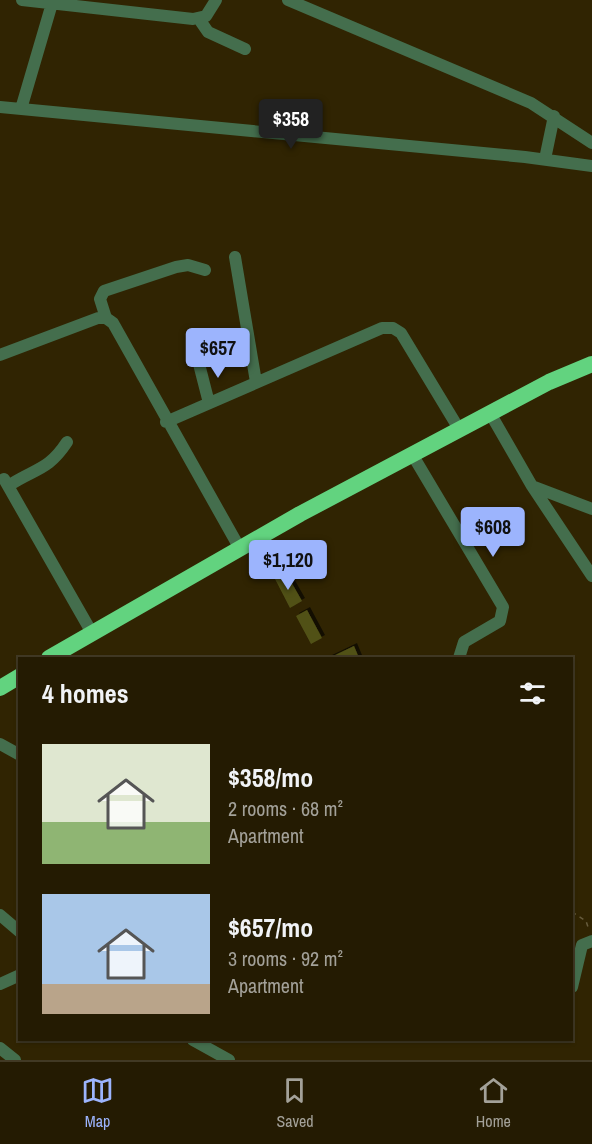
<!DOCTYPE html>
<meta charset="utf-8">
<style>
body{margin:0;font-family:"Archivo Narrow",sans-serif;background:#302811;color:#f1f3f6;height:100vh;display:flex;flex-direction:column;font-size:22px;white-space:nowrap}
*{box-sizing:border-box;margin:0}
p{font-size:20px;color:#a3a199}
.icon{flex:none;width:33px;height:33px;fill:none;stroke:currentColor;stroke-width:2;stroke-linecap:round;stroke-linejoin:round}
.map{position:relative;flex:1;overflow:hidden}
.panel{position:absolute;left:18px;top:657px;width:555px;height:384px;display:flex;flex-direction:column;background:#241b02;border-radius:0px;box-shadow:0 2px 4px #0004,0 0 0 2px #413924}
.panel>*{flex:none}
.price{position:absolute;translate:-50% -51px;padding:0 14px;border-radius:6px;background:#9cb4fd;color:#111;font-size:20px;line-height:39px;filter:drop-shadow(0 2px 3px #0008)}
.price::after{content:'';position:absolute;left:50%;top:36px;width:18px;height:14px;margin-left:-9px;background:inherit;clip-path:polygon(0 0,100% 0,50% 100%)}
.price.active{background:#222;color:#fff}
ul{padding:0;list-style:none}
li{display:flex;align-items:center;gap:18px;height:150px;padding:0 24px}
li span{display:grid;place-items:center;flex:none;width:168px;height:120px;border-radius:0px;color:#555}
li>.icon{margin-inline-start:auto}
span .icon{width:72px;height:72px;fill:#fffc;stroke-width:1}
li b{font-size:26px}
h2{display:flex;justify-content:space-between;align-items:center;height:72px;padding:0 24px;font-size:26px}
.menu{display:flex;justify-content:space-around;align-items:center;height:84px;border-top:2px solid #413924;background:#241b02;font-size:16px;color:#a3a199}
.menu a{display:grid;justify-items:center;gap:3px}
.menu .active{color:#9cb4fd}
.map>svg:first-child{display:block}
.building{fill:#515117;filter:url(#shadow)}
.lines{fill:none;stroke-linecap:round;stroke-linejoin:round}
.path{stroke:#675c3d;stroke-width:1.5;stroke-dasharray:4.5 4.5;stroke-linecap:butt}
.minor{stroke:#446e4d;stroke-width:12}
.highway{stroke:#62d37f;stroke-width:16}
</style>
<div class="map">
<svg width="592" height="1060" viewBox="0 0 592 1060">
<defs>
<filter id="shadow"><feDropShadow dx="3" dy="-3" stdDeviation="0" flood-color="#0009"/></filter>
</defs>
<rect width="100%" height="100%" fill="#302402"/>
<path class="building" d="M286,573L302,601L290,608L275,579Z
M307,610L322,638L311,644L296,616Z
M354,646L359,658H329Z"/>
<g class="lines">
<path class="path" d="M572,912L586,921L589,930"/>
<path class="minor" d="M22,0L193,19L206,16L216,0
M288,0L531,103L592,143
M199,19L208,32L245,49
M0,107L525,157L592,166
M21,109L53,0
M545,159L554,116
M235,257L256,382
M106,318L100,299L104,291L176,267L188,265L205,270
M0,355L98,318H106L113,323L239,547
M199,364L209,403
M490,413L532,486L592,576
M166,422L382,328H393L401,333L459,429
M412,454L503,607L500,621L464,642L459,658
M4,479L92,633
M8,486C35,468 48,471 67,442
M532,486L592,509
M0,744L20,755
M0,915L20,932
M0,984L20,975
M572,987L582,945L592,941
M193,1040L229,1060
M0,1048L15,1060"/>
<path class="highway" d="M49,658L300,514L549,382L592,364
M0,688L20,676"/>
</g>
</svg>
<b class="price active" style="left:291px;top:150px">$358</b>
<b class="price" style="left:218px;top:379px">$657</b>
<b class="price" style="left:493px;top:558px">$608</b>
<b class="price" style="left:288px;top:591px">$1,120</b>
<section class="panel">
<h2>4 homes<svg class="icon" aria-label="filters" viewBox="0 0 24 24"><path d="M4 7h16M4 17h16"/><circle cx="9" cy="7" r="2"/><circle cx="15" cy="17" r="2"/></svg></h2>
<ul>
<li><span style="background:linear-gradient(#dfe7d0 65%,#8fb573 0)"><svg class="icon" aria-label="home" viewBox="0 0 24 24"><path d="M3 11l9-7 9 7M6 9v11h12V9"/></svg></span><div><b>$358/mo</b><p>2 rooms · 68 m²</p><p>Apartment</p></div></li>
<li><span style="background:linear-gradient(#a9c7e8 75%,#b9a48a 0)"><svg class="icon" aria-label="home" viewBox="0 0 24 24"><path d="M3 11l9-7 9 7M6 9v11h12V9"/></svg></span><div><b>$657/mo</b><p>3 rooms · 92 m²</p><p>Apartment</p></div></li>
</ul>
</section>
</div>
<nav class="menu">
<a class="active"><svg class="icon" aria-label="map" viewBox="0 0 24 24"><path d="M3 6l6-2 6 2 6-2v14l-6 2-6-2-6 2zM9 4v14M15 6v14"/></svg>Map</a>
<a><svg class="icon" aria-label="saved" viewBox="0 0 24 24"><path d="M7 4h10v16l-5-4-5 4z"/></svg>Saved</a>
<a><svg class="icon" aria-label="home" viewBox="0 0 24 24"><path d="M3 11l9-7 9 7M6 9v11h12V9"/></svg>Home</a>
</nav>
